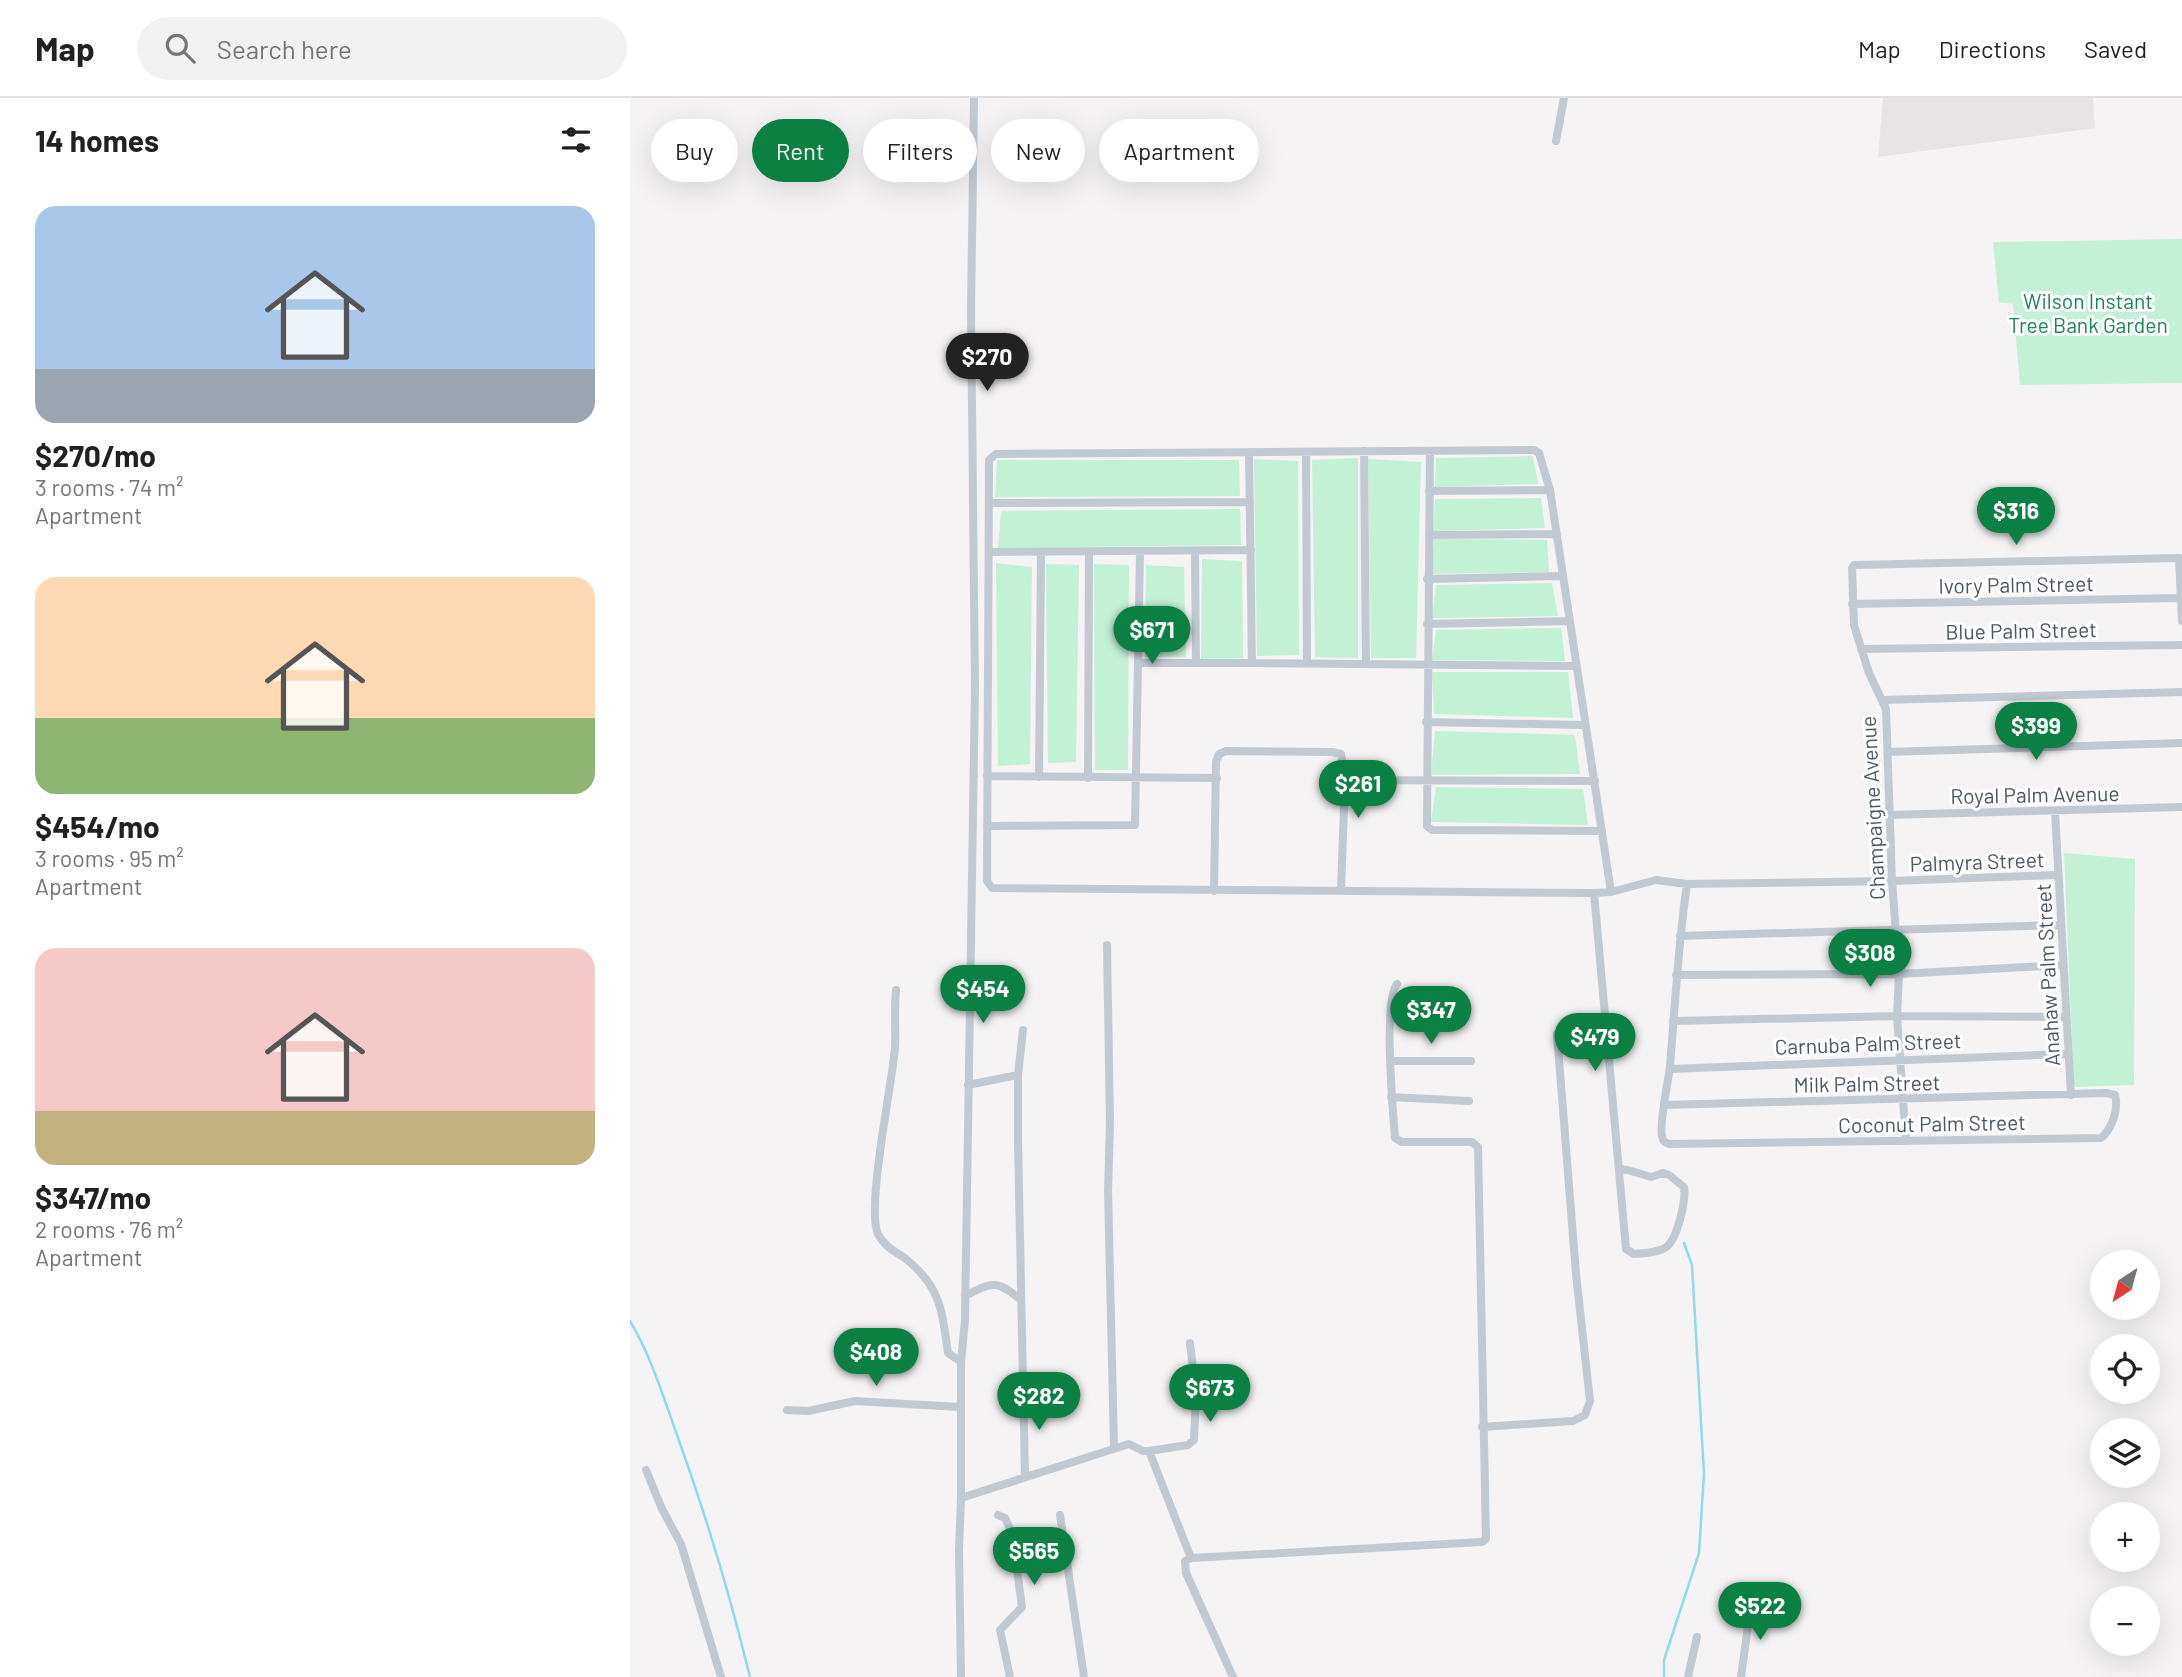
<!DOCTYPE html>
<meta charset="utf-8">
<style>
body{margin:0;font-family:Barlow,sans-serif;background:#f2f2f2;color:#202124;height:100vh;display:flex;flex-direction:column;font-size:26px;white-space:nowrap}
*{box-sizing:border-box;margin:0}
p{font-size:23px;color:#757577}
.icon{flex:none;width:38px;height:38px;fill:none;stroke:currentColor;stroke-width:2;stroke-linecap:round;stroke-linejoin:round}
.map{position:relative;flex:1;overflow:hidden}
.drawer{display:flex;flex-direction:column;background:#fff;width:630px}
.drawer>*{flex:none}
.guide{position:absolute;left:21px;top:21px;width:665px;height:63px;display:flex;gap:14px}
.needle{width:46px;rotate:216deg}
.tools{position:absolute;left:1460px;top:1152px;display:grid;gap:14px}
.tools a{display:grid;place-items:center;width:70px;height:70px;border-radius:50%;background:#fff;box-shadow:0 7px 28px #0002;font-size:35px}
.price{position:absolute;translate:-50% -60px;padding:0 16px;border-radius:24px;background:#0b8043;color:#fff;font-size:23px;line-height:46px;filter:drop-shadow(0 2px 4px #0008)}
.price::after{content:'';position:absolute;left:50%;top:42px;width:21px;height:16px;margin-left:-10px;background:inherit;clip-path:polygon(0 0,100% 0,50% 100%)}
.price.selected{background:#222;color:#fff}
ul{padding:0;list-style:none}
li{display:grid;align-content:center;gap:14px;height:371px;padding:0 35px}
li span{display:grid;place-items:center;height:217px;border-radius:21px;color:#555}
li>.icon{margin-inline-start:auto}
span .icon{width:126px;height:126px;fill:#fffc;stroke-width:1}
li b{font-size:30px}
h2{display:flex;justify-content:space-between;align-items:center;height:84px;padding:0 35px;font-size:30px}
.pill{padding:0 24px;border-radius:32px;background:#fff;box-shadow:0 7px 28px #0002;font-size:24px;line-height:63px}
.pill.selected{background:#0b8043;color:#fff}
header{display:flex;align-items:center;gap:42px;box-sizing:border-box;height:98px;padding:0 35px;background:#fff;border-bottom:2px solid #e0e0e0}
header strong{font-size:33px}
nav{display:flex;gap:38px;margin-inline-start:auto;font-size:24px}
.search{width:490px;height:63px;background:#f2f2f2;display:flex;align-items:center;gap:18px;box-sizing:border-box;padding:0 24px;border-radius:38px;color:#757577;font-size:26px}
main{display:flex;flex:1;min-height:0}
.map>svg:first-child{display:block}
.education{fill:#e6e4e5}
.green{fill:#c3f1d5}
.lines{fill:none;stroke-linecap:round;stroke-linejoin:round}
.stream{stroke:#90daee;stroke-width:2.5}
.street{stroke:#c1cad2;stroke-width:8}
.labels{text-anchor:middle;dominant-baseline:central;stroke-width:6;stroke-linejoin:round;paint-order:stroke}
.park-label{font-size:21px;fill:#17864f;stroke:#fff}
.street-label{font-size:21px;fill:#4a5661;stroke:#fff}
</style>
<header>
<strong>Map</strong>
<div class="search"><svg class="icon" aria-label="search" viewBox="0 0 24 24"><circle cx="10" cy="10" r="6"/><path d="M15 15l6 6"/></svg>Search here</div>
<nav><a>Map</a><a>Directions</a><a>Saved</a></nav>
</header>
<main>
<section class="drawer">
<h2>14 homes<svg class="icon" aria-label="filters" viewBox="0 0 24 24"><path d="M4 7h16M4 17h16"/><circle cx="9" cy="7" r="2"/><circle cx="15" cy="17" r="2"/></svg></h2>
<ul>
<li><span style="background:linear-gradient(#a9c7e8 75%,#9aa5b1 0)"><svg class="icon" aria-label="home" viewBox="0 0 24 24"><path d="M3 11l9-7 9 7M6 9v11h12V9"/></svg></span><div><b>$270/mo</b><p>3 rooms · 74 m²</p><p>Apartment</p></div></li>
<li><span style="background:linear-gradient(#ffd9b3 65%,#8fb573 0)"><svg class="icon" aria-label="home" viewBox="0 0 24 24"><path d="M3 11l9-7 9 7M6 9v11h12V9"/></svg></span><div><b>$454/mo</b><p>3 rooms · 95 m²</p><p>Apartment</p></div></li>
<li><span style="background:linear-gradient(#f6c9c9 75%,#c2b280 0)"><svg class="icon" aria-label="home" viewBox="0 0 24 24"><path d="M3 11l9-7 9 7M6 9v11h12V9"/></svg></span><div><b>$347/mo</b><p>2 rooms · 76 m²</p><p>Apartment</p></div></li>
</ul>
</section>
<div class="map">
<svg width="1552" height="1579" viewBox="0 0 1552 1579">
<rect width="100%" height="100%" fill="#f5f3f3"/>
<path class="education" d="M1253,0H1463L1465,30L1248,59Z"/>
<path class="green" d="M1552,141V285L1390,287L1383,206L1369,204L1363,144Z
M903,358L908,386L805,389L806,360Z
M728,360V560L685,559L682,362Z
M624,361L668,363L669,557L627,558Z
M738,361L791,364L786,560H741Z
M367,362H609L610,398L365,399Z
M911,400L915,430L803,433L805,401Z
M610,411L611,447L368,450L371,413Z
M804,441L917,442L919,474L801,476Z
M572,461L612,463L613,560L571,561Z
M366,465L402,469L400,666L368,668Z
M416,466L449,467L446,664L418,665Z
M464,466L499,467L498,672H465Z
M516,467L554,469L556,559H515Z
M922,485L928,518L802,520L806,487Z
M931,530L935,563L802,562L806,532Z
M802,574H938L943,620L804,616Z
M805,633L945,637L950,676L801,677Z
M806,689L953,691L958,727L801,724Z
M1434,755L1505,761L1504,987L1444,989Z"/>
<g class="lines">
<path class="stream" d="M0,1223C21,1258 33,1298 47,1337C76,1417 100,1497 120,1579
M1034,1579V1562L1069,1455L1074,1376L1062,1167L1054,1145"/>
<path class="street" d="M926,43L934,0
M734,353L736,566
M800,353L797,728L802,732L972,733
M676,354L677,565
M619,355L622,565L945,568
M799,393L920,392
M359,405L620,404
M799,437L927,436
M565,453L566,565
M359,454L621,452
M797,481L932,478
M1222,506L1551,500
M797,526L940,523
M1231,551L1552,547
M508,565H622
M1253,602L1552,594
M796,624L954,627
M1258,654L1552,645
M357,678L587,680
M409,679L411,455
M458,680L459,455
M715,682L965,683
M1425,714L1441,997
M1259,717L1552,709
M357,728L505,727L510,455
M584,793L586,664L589,656L596,653L702,654L711,656L715,682L711,792
M981,794L920,392L909,355L904,352L366,356L359,362L357,783L362,790L964,795L981,794L1026,782L1057,786L1262,783L1428,777
M964,795L996,1151L1004,1156C1013,1155 1024,1155 1033,1151C1047,1146 1056,1103 1054,1089L1039,1077L1033,1075L1021,1079L998,1072L989,1071
M1050,838L1431,827
M477,847L480,1025L478,1093L484,1349
M1046,877L1269,876L1432,867
M266,892C264,912 266,931 265,950C262,987 236,1110 248,1136C254,1148 266,1154 276,1161C311,1189 312,1213 318,1255L331,1264V1400
M1043,923L1267,918L1435,919
M393,932L388,977V1044L395,1378
M761,963H841
M1040,971L1438,956
M338,987L388,977
M761,999L839,1003
M1035,1007L1476,995L1485,997C1489,1011 1482,1031 1471,1040L1039,1046C1035,1044 1033,1044 1032,1038C1029,1028 1038,983 1040,969C1045,907 1048,847 1057,786
M1276,1043L1267,918L1269,876L1262,783L1256,611L1239,575L1224,527L1222,470L1224,467L1549,460L1552,523
M335,1198C363,1184 366,1181 391,1202
M331,1264L335,1222L345,589L341,214L344,0
M157,1312L178,1313L225,1303L329,1309
M852,1329L943,1323L955,1317L960,1303L946,1176L927,936
M519,1353L558,1347L564,1342L566,1297L560,1245
M16,1372L32,1411L51,1446L91,1579
M368,1417L375,1420L382,1435L392,1509L370,1532L380,1579
M430,1417L454,1579
M331,1579L329,1452L331,1400L499,1346L513,1353H519L561,1460
M603,1579L556,1475L555,1463L561,1460L852,1444L856,1441L848,1049L842,1044H772L765,1040C763,1014 753,901 767,886
M1058,1579L1067,1539
M1111,1579L1121,1506"/>
</g>
<g class="labels">
<g class="park-label">
<text x="1458" y="202">Wilson Instant<tspan x="1458" dy="24">Tree Bank Garden</tspan></text>
</g>
<g class="street-label">
<text transform="translate(1386 486) rotate(-1)">Ivory Palm Street</text>
<text transform="translate(1391 532) rotate(-1)">Blue Palm Street</text>
<text transform="translate(1405 696) rotate(-1)">Royal Palm Avenue</text>
<text transform="translate(1242 710) rotate(-93)">Champaigne Avenue</text>
<text transform="translate(1347 763) rotate(-2)">Palmyra Street</text>
<text transform="translate(1417 877) rotate(-93)">Anahaw Palm Street</text>
<text transform="translate(1238 945) rotate(-2)">Carnuba Palm Street</text>
<text transform="translate(1237 985) rotate(-1)">Milk Palm Street</text>
<text transform="translate(1302 1025) rotate(-1)">Coconut Palm Street</text>
</g>
</g>
</svg>
<div class="tools">
<a><svg class="needle" viewBox="-14 -14 28 28"><path d="M0-13l5 13h-10z" fill="#e53935"/><path d="M0 13l5-13h-10z" fill="#757577"/></svg></a>
<a><svg class="icon" aria-label="locate" viewBox="0 0 24 24"><circle cx="12" cy="12" r="6"/><path d="M12 2v4M12 18v4M2 12h4M18 12h4"/></svg></a>
<a><svg class="icon" aria-label="layers" viewBox="0 0 24 24"><path d="M12 4l9 5-9 5-9-5zM3 14l9 5 9-5"/></svg></a>
<a>+</a>
<a>−</a>
</div>
<b class="price selected" style="left:357px;top:295px">$270</b>
<b class="price" style="left:1386px;top:449px">$316</b>
<b class="price" style="left:522px;top:568px">$671</b>
<b class="price" style="left:1406px;top:664px">$399</b>
<b class="price" style="left:728px;top:722px">$261</b>
<b class="price" style="left:1240px;top:891px">$308</b>
<b class="price" style="left:353px;top:927px">$454</b>
<b class="price" style="left:801px;top:948px">$347</b>
<b class="price" style="left:965px;top:975px">$479</b>
<b class="price" style="left:246px;top:1290px">$408</b>
<b class="price" style="left:580px;top:1326px">$673</b>
<b class="price" style="left:409px;top:1334px">$282</b>
<b class="price" style="left:404px;top:1489px">$565</b>
<b class="price" style="left:1130px;top:1544px">$522</b>
<div class="guide">
<a class="pill">Buy</a>
<a class="pill selected">Rent</a>
<a class="pill">Filters</a>
<a class="pill">New</a>
<a class="pill">Apartment</a>
</div>
</div>
</main>
